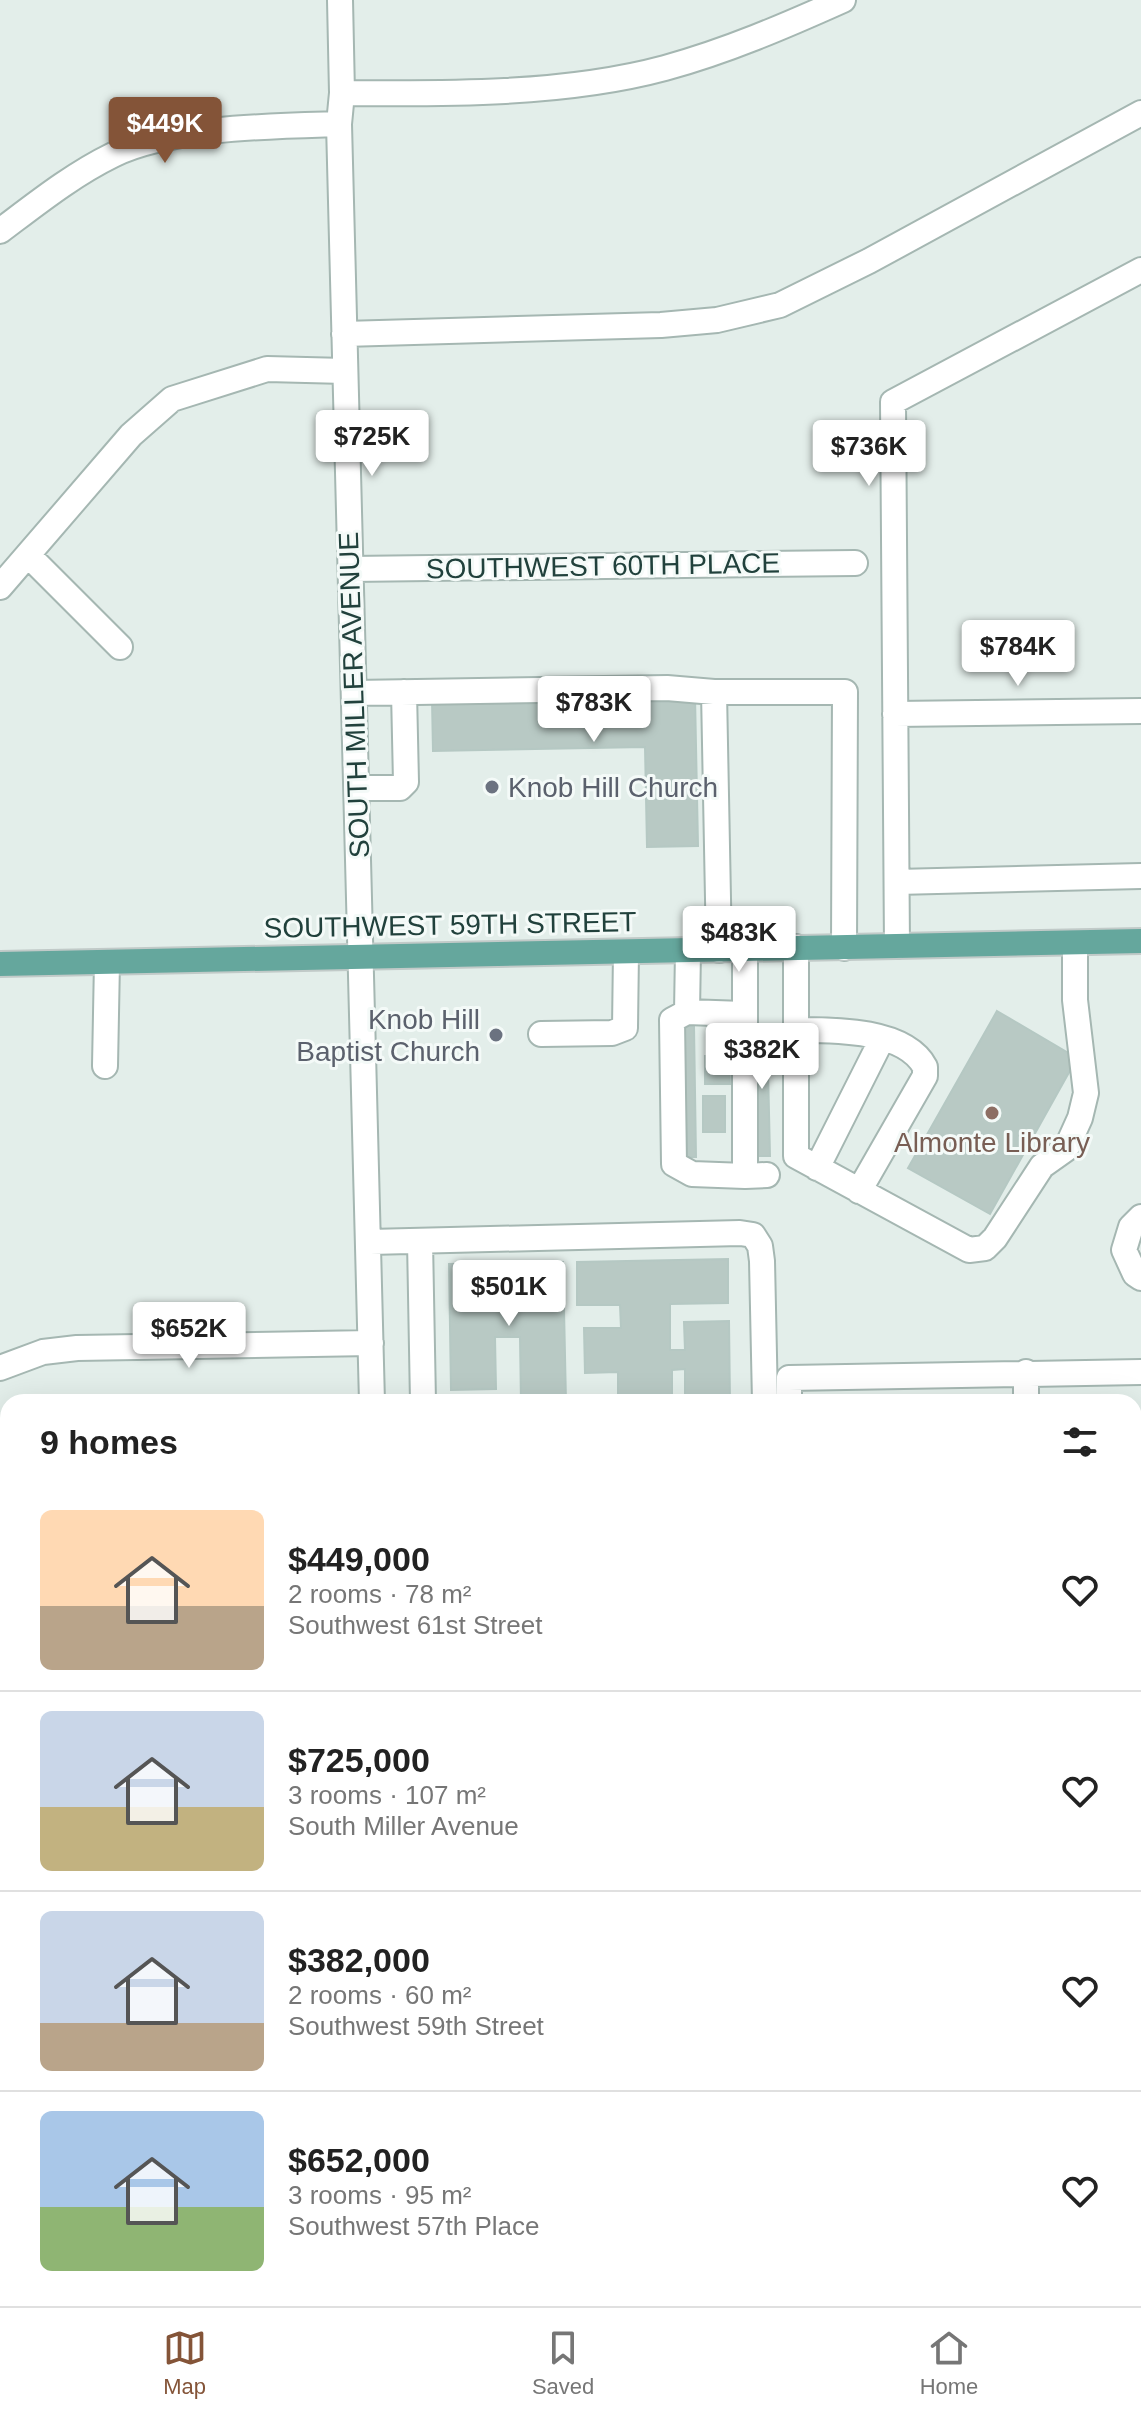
<!DOCTYPE html>
<meta charset="utf-8">
<style>
body{margin:0;font-family:Arial,sans-serif;background:#f6f6f6;color:#222;height:100vh;display:flex;flex-direction:column;font-size:30px;white-space:nowrap}
*{box-sizing:border-box;margin:0}
p{font-size:26px;color:#767676}
.icon{flex:none;width:44px;height:44px;fill:none;stroke:currentColor;stroke-width:2;stroke-linecap:round;stroke-linejoin:round}
.map{position:relative;flex:1;overflow:hidden}
.drawer{position:absolute;left:0px;top:1394px;width:1142px;height:912px;display:flex;flex-direction:column;background:#fff;border-radius:24px 24px 0 0;box-shadow:0 8px 32px #0002}
.drawer>*{flex:none}
.price{position:absolute;translate:-50% -68px;padding:0 18px;border-radius:8px;background:#fff;color:#222;font-size:26px;line-height:52px;filter:drop-shadow(0 2px 4px #0008)}
.price::after{content:'';position:absolute;left:50%;top:48px;width:24px;height:18px;margin-left:-12px;background:inherit;clip-path:polygon(0 0,100% 0,50% 100%)}
.price.on{background:#845438;color:#fff}
ul{padding:0;list-style:none}
li{display:flex;align-items:center;gap:24px;height:200px;padding:0 40px}
li+li{border-top:2px solid #e0e0e0}
li span{display:grid;place-items:center;flex:none;width:224px;height:160px;border-radius:12px;color:#555}
li>.icon{margin-inline-start:auto}
span .icon{width:96px;height:96px;fill:#fffc;stroke-width:1}
li b{font-size:34px}
h2{display:flex;justify-content:space-between;align-items:center;height:96px;padding:0 40px;font-size:34px}
.menu{display:flex;justify-content:space-around;align-items:center;height:112px;border-top:2px solid #e0e0e0;background:#fff;font-size:22px;color:#767676}
.menu a{display:grid;justify-items:center;gap:4px}
.menu .on{color:#845438}
.map>svg:first-child{display:block}
.building{fill:#b8c9c4;stroke:#b5c8c3;stroke-width:2}
.lines{fill:none;stroke-linecap:round;stroke-linejoin:round}
.minor-casing{stroke:#a5b7b2;stroke-width:28}
.major-casing{stroke:#c1cac8;stroke-width:28}
.minor{stroke:#fff;stroke-width:24}
.major{stroke:#65a79d;stroke-width:24}
.worship-dot{fill:#6b7280;stroke:#f4faf8;stroke-width:3}
.education-dot{fill:#8d6e63;stroke:#f4faf8;stroke-width:3}
.labels{text-anchor:middle;dominant-baseline:central;stroke-width:6;stroke-linejoin:round;paint-order:stroke}
.street-label{font-size:28px;fill:#21413c;stroke:#f4faf8}
.worship-label{font-size:28px;fill:#5b616d;stroke:#f4faf8;text-anchor:start}
.education-label{font-size:28px;fill:#785e54;stroke:#f4faf8}
</style>
<div class="map">
<svg width="1141" height="2306" viewBox="0 0 1141 2306">
<rect width="100%" height="100%" fill="#e3eeea"/>
<path class="building" d="M695,696L698,846L647,847L645,747L433,751L432,700Z
M997,1011L1077,1058L990,1214L908,1168Z
M754,1025H767L770,1156H756Z
M681,1026H694L696,1157H683Z
M705,1056H729L730,1084H705Z
M703,1096H725V1132H703Z
M728,1259V1303L670,1304V1350H685L684,1322L729,1321L730,1402H685V1369L672,1370V1402H618V1372L585,1373L584,1328H621L620,1305H577V1262Z
M563,1262L566,1402H521L520,1337H495L496,1389L451,1390L449,1264L493,1263L494,1292H519V1263Z
M1134,1524H1141V1649H1134Z"/>
<g class="lines">
<g class="minor-casing">
<path id="minor" d="M340,0L342,93L339,124L372,1402
M342,93C446,94 565,95 665,68C727,51 785,26 843,0
M0,231C36,204 72,175 113,155C169,127 275,126 339,124
M344,334L661,325L717,320L780,305L869,261L1141,113
M28,555L120,647
M351,569L855,563
M0,587L131,435L172,399L267,369L345,371
M354,693L667,688L714,692
M895,714L1141,711
M357,788H400L406,782L404,692
M897,882L1141,876
M897,946L893,402L1141,270
M796,947V1156L969,1250L985,1248L995,1238L1042,1166L1066,1149L1080,1118L1086,1093L1075,1000V943
M719,950L714,692H845L844,948
M745,950V1176L767,1175
M688,951L687,1012L672,1020L674,1164L692,1174L745,1176
M687,1012L743,1014
M797,1030C833,1030 905,1029 925,1067V1076L859,1191
M541,1034L612,1033L625,1028L626,952
M105,1066L107,962
M817,1168L882,1039
M1141,1217L1131,1227L1124,1250L1135,1274L1141,1278
M420,1241L423,1402
M370,1242L740,1233L753,1235L760,1246L762,1261L765,1402
M0,1368L43,1352L77,1348L371,1343
M1026,1372V1402
M789,1402V1378L1141,1372
M1134,1491H1141
M0,1586H8
M1134,1670H1141
M1134,1801H1141
M0,1824H8
M1134,2040H1141
M0,2061H8
M1134,2277H1141
M390,2298V2306
M202,2306L227,2298"/>
</g>
<g class="major-casing">
<path id="major" d="M0,964L1141,941"/>
</g>
<use href="#minor" class="minor"/>
<use href="#major" class="major"/>
</g>
<g class="worship-dot">
<circle cx="492" cy="787" r="8"/>
<circle cx="496" cy="1035" r="8"/>
</g>
<circle class="education-dot" cx="992" cy="1113" r="8"/>
<g class="labels">
<g class="street-label">
<text transform="translate(603 566) rotate(-1)">SOUTHWEST 60TH PLACE</text>
<text transform="translate(354 695) rotate(-92)">SOUTH MILLER AVENUE</text>
<text transform="translate(450 925) rotate(-1)">SOUTHWEST 59TH STREET</text>
</g>
<g class="worship-label">
<text x="508" y="787">Knob Hill Church</text>
<text x="480" y="1019" text-anchor="end">Knob Hill<tspan x="480" dy="32">Baptist Church</tspan></text>
</g>
<g class="education-label">
<text x="992" y="1142">Almonte Library</text>
</g>
</g>
</svg>
<b class="price on" style="left:165px;top:165px">$449K</b>
<b class="price" style="left:372px;top:478px">$725K</b>
<b class="price" style="left:869px;top:488px">$736K</b>
<b class="price" style="left:1018px;top:688px">$784K</b>
<b class="price" style="left:594px;top:744px">$783K</b>
<b class="price" style="left:739px;top:974px">$483K</b>
<b class="price" style="left:762px;top:1091px">$382K</b>
<b class="price" style="left:509px;top:1328px">$501K</b>
<b class="price" style="left:189px;top:1370px">$652K</b>
<section class="drawer">
<h2>9 homes<svg class="icon" aria-label="filters" viewBox="0 0 24 24"><path d="M4 7h16M4 17h16"/><circle cx="9" cy="7" r="2"/><circle cx="15" cy="17" r="2"/></svg></h2>
<ul>
<li><span style="background:linear-gradient(#ffd9b3 60%,#b9a48a 0)"><svg class="icon" aria-label="home" viewBox="0 0 24 24"><path d="M3 11l9-7 9 7M6 9v11h12V9"/></svg></span><div><b>$449,000</b><p>2 rooms · 78 m²</p><p>Southwest 61st Street</p></div><svg class="icon" aria-label="heart" viewBox="0 0 24 24"><path d="M12 20l-8-8c-3-5 5-10 8-4 3-6 11-1 8 4z"/></svg></li>
<li><span style="background:linear-gradient(#c9d6e8 60%,#c2b280 0)"><svg class="icon" aria-label="home" viewBox="0 0 24 24"><path d="M3 11l9-7 9 7M6 9v11h12V9"/></svg></span><div><b>$725,000</b><p>3 rooms · 107 m²</p><p>South Miller Avenue</p></div><svg class="icon" aria-label="heart" viewBox="0 0 24 24"><path d="M12 20l-8-8c-3-5 5-10 8-4 3-6 11-1 8 4z"/></svg></li>
<li><span style="background:linear-gradient(#c9d6e8 70%,#b9a48a 0)"><svg class="icon" aria-label="home" viewBox="0 0 24 24"><path d="M3 11l9-7 9 7M6 9v11h12V9"/></svg></span><div><b>$382,000</b><p>2 rooms · 60 m²</p><p>Southwest 59th Street</p></div><svg class="icon" aria-label="heart" viewBox="0 0 24 24"><path d="M12 20l-8-8c-3-5 5-10 8-4 3-6 11-1 8 4z"/></svg></li>
<li><span style="background:linear-gradient(#a9c7e8 60%,#8fb573 0)"><svg class="icon" aria-label="home" viewBox="0 0 24 24"><path d="M3 11l9-7 9 7M6 9v11h12V9"/></svg></span><div><b>$652,000</b><p>3 rooms · 95 m²</p><p>Southwest 57th Place</p></div><svg class="icon" aria-label="heart" viewBox="0 0 24 24"><path d="M12 20l-8-8c-3-5 5-10 8-4 3-6 11-1 8 4z"/></svg></li>
</ul>
</section>
</div>
<nav class="menu">
<a class="on"><svg class="icon" aria-label="map" viewBox="0 0 24 24"><path d="M3 6l6-2 6 2 6-2v14l-6 2-6-2-6 2zM9 4v14M15 6v14"/></svg>Map</a>
<a><svg class="icon" aria-label="saved" viewBox="0 0 24 24"><path d="M7 4h10v16l-5-4-5 4z"/></svg>Saved</a>
<a><svg class="icon" aria-label="home" viewBox="0 0 24 24"><path d="M3 11l9-7 9 7M6 9v11h12V9"/></svg>Home</a>
</nav>
